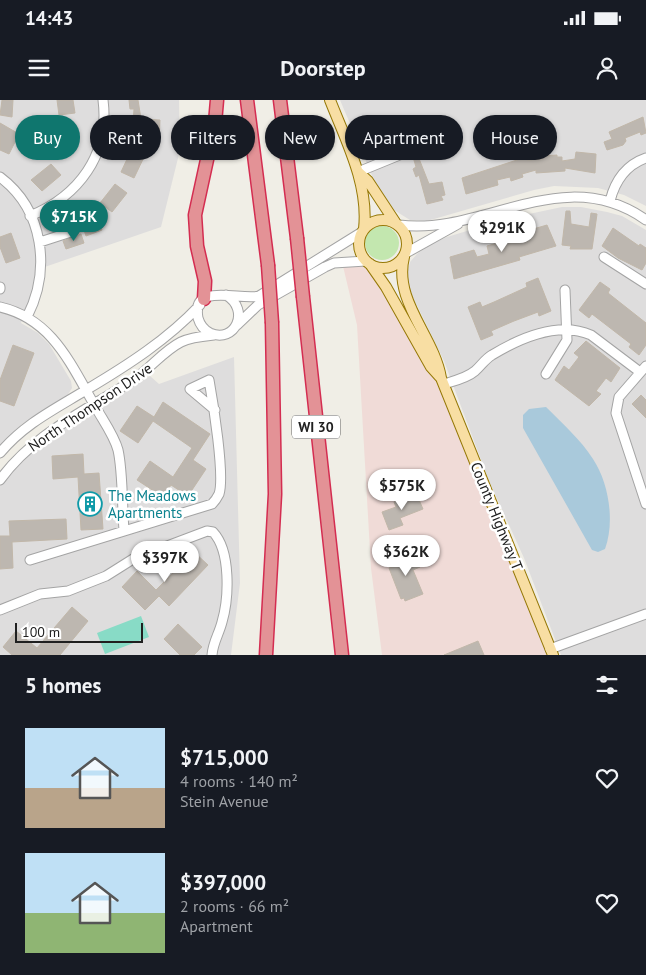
<!DOCTYPE html>
<meta charset="utf-8">
<style>
body{margin:0;font-family:"PT Sans",sans-serif;background:#242831;color:#f1f3f6;height:100vh;display:flex;flex-direction:column;font-size:19px;white-space:nowrap}
*{box-sizing:border-box;margin:0}
p{font-size:16px;color:#9ea1a6}
.icon{flex:none;width:28px;height:28px;fill:none;stroke:currentColor;stroke-width:2;stroke-linecap:round;stroke-linejoin:round}
.map{position:relative;height:555px;overflow:hidden}
.drawer{display:flex;flex-direction:column;background:#171b24;flex:1}
.drawer>*{flex:none}
.guide{position:absolute;left:15px;top:15px;width:616px;height:45px;display:flex;gap:10px}
.scale{position:absolute;left:15px;bottom:12px;width:128px;box-sizing:border-box;padding-left:5px;border:2px solid #202020;border-top:0;font-size:14px;line-height:18px;white-space:nowrap;color:#202020;-webkit-text-stroke:4px #fff;paint-order:stroke}
.price{position:absolute;translate:-50% -42px;padding:0 11px;border-radius:18px;background:#fff;color:#222;font-size:16px;line-height:32px;filter:drop-shadow(0 1px 2px #0008)}
.price::after{content:'';position:absolute;left:50%;top:30px;width:15px;height:11px;margin-left:-8px;background:inherit;clip-path:polygon(0 0,100% 0,50% 100%)}
.price.on{background:#0f766e;color:#fff}
ul{padding:0;list-style:none}
li{display:flex;align-items:center;gap:15px;height:125px;padding:0 25px}
li span{display:grid;place-items:center;flex:none;width:140px;height:100px;border-radius:0px;color:#555}
li>.icon{margin-inline-start:auto}
span .icon{width:60px;height:60px;fill:#fffc;stroke-width:1}
li b{font-size:21px}
h2{display:flex;justify-content:space-between;align-items:center;height:60px;padding:0 25px;font-size:21px}
.pill{padding:0 18px;border-radius:22px;background:#171b24;box-shadow:0 1px 4px #0004;font-size:18px;line-height:45px}
.pill.on{background:#0f766e;color:#fff}
.status{display:flex;justify-content:space-between;align-items:center;height:35px;padding:0 25px;background:#171b24;direction:ltr}
.status svg{height:14px;fill:currentColor}
header{display:flex;justify-content:space-between;align-items:center;height:65px;padding:0 25px;background:#171b24;font-size:22px;font-weight:700}
.map>svg:first-child{display:block}
.residential{fill:#dedddd}
.commercial{fill:#f0dbd7}
.grass{fill:#c3e7af}
.pitch{fill:#88dbc6}
.water{fill:#a9c9db}
.building{fill:#bdb7b0;stroke:#c1b7a9}
.lines{fill:none;stroke-linecap:round;stroke-linejoin:round}
.minor-casing{stroke:#a4a4a4;stroke-width:11}
.major-casing{stroke:#957806;stroke-width:12}
.highway-casing{stroke:#d42d51;stroke-width:15}
.minor{stroke:#fff;stroke-width:9}
.major{stroke:#f8dea3;stroke-width:10}
.highway{stroke:#e39296;stroke-width:12}
.highway-bridge-casing{stroke:#d42d51;stroke-width:15;stroke-linecap:butt}
.highway-bridge{stroke:#e39296;stroke-width:12}
.labels{text-anchor:middle;dominant-baseline:central;stroke-width:5;stroke-linejoin:round;paint-order:stroke}
.shield{fill:#fff;stroke:#636363;stroke-width:1}
.shield-label{font-size:14px;font-weight:bold;fill:#202020}
.street-label{font-size:15px;fill:#202020;stroke:#fff}
.culture-label{font-size:15px;fill:#0d838f;stroke:#fff;text-anchor:start}
</style>
<div class="status"><b>14:43</b><svg viewBox="0 0 49 12"><path d="M0 12V9h3v3zM5 12V6h3v6zM10 12V3h3v9zM15 12V0h3v12zM26 1h20v11H26zM47 4h2v5h-2z"/></svg></div>
<header><svg class="icon" aria-label="menu" viewBox="0 0 24 24"><path d="M4 6h16M4 12h16M4 18h16"/></svg>Doorstep<svg class="icon" aria-label="person" viewBox="0 0 24 24"><circle cx="12" cy="8" r="4"/><path d="M4 21q1-7 8-7t8 7"/></svg></header>
<div class="map">
<svg width="646" height="555" viewBox="0 0 646 555">
<rect width="100%" height="100%" fill="#f0eee6"/>
<path class="residential" d="M0,0H179L180,50L161,127L36,170L32,191L21,223L38,233L49,244L71,281L72,288L67,296L22,324L0,346Z
M340,0H646V106L624,95L598,88L554,86L534,90L427,121L410,120L394,110L374,80Z
M562,107H581L607,112L622,116L646,130V555H561L524,458L489,381L444,261L408,187L406,178L410,162L417,154L430,144L447,137L510,118Z
M234,257L240,483L231,555H0V386L10,373L29,353L49,338L150,276L159,284Z"/>
<path class="commercial" d="M366,161L431,267L553,555H382L371,468L357,225L342,162Z"/>
<path class="grass" d="M365 143a17 17 0 1 1 34 0a17 17 0 1 1-34 0Z"/>
<path class="pitch" d="M141,516L149,537L105,554L97,533Z"/>
<path class="water" d="M546,307C562,323 581,340 593,359C609,383 615,422 605,449L598,452L592,450L523,328V315L529,309Z"/>
<path class="building" d="M2,0H13L12,17L0,15Z
M57,0H73L75,13L59,15Z
M129,0H138L141,19L160,20L159,42L141,41L139,53L145,55L134,78L121,72L135,42L132,41L134,9H130Z
M643,17L646,33L641,35L640,32L625,38L626,41L623,45L607,50L604,42L612,39L609,32Z
M0,23L19,34L9,54L0,50Z
M55,27L72,32L66,53L50,48Z
M421,29L429,50L421,53L417,44L413,45L409,34Z
M576,52L596,54L595,73L565,68V71L536,73V70L522,74L523,77L511,81L510,77L497,80L498,85L466,94L462,78L526,57L527,60L542,59V56L557,55V57H562V61L575,59Z
M418,56L429,84L442,82L445,95L441,96L443,100L427,104L419,75L416,77L413,69L416,67L413,57Z
M51,64L61,75L42,91L31,80Z
M115,84L127,93L112,112L100,103Z
M93,106L102,130L86,136L78,112Z
M566,111H570L571,124L589,127L591,113L597,114L592,149H570L571,146L562,145Z
M547,125L556,146L519,157L520,160L454,179L450,157L474,150L477,157L489,154L487,146L511,139L513,143L525,140L523,132Z
M613,128L639,146L640,144L646,148V163L642,170L618,158L602,146Z
M11,133L20,158L6,163L0,147V137Z
M81,134L84,143L66,149L63,141Z
M538,178L551,211L539,216L538,212L514,221L491,231L493,235L481,240L468,207L480,202L482,207L494,202L527,187L526,183Z
M600,182L610,189L608,193L646,223V245L639,255L629,247L631,244L592,214L589,218L579,210Z
M586,241L620,268L611,282L606,278L596,291L601,294L589,306L555,280L564,266L569,270L579,257L574,253Z
M13,245L34,253L14,306L0,301V280Z
M641,295L646,300V318L632,304Z
M163,302L210,334L193,360L206,369L188,396L171,385L163,397L137,380L150,361L173,377L192,348L153,321L138,343L120,331L137,306L154,317Z
M83,354L84,374L99,373L103,429L81,430L78,377L53,379L52,356Z
M416,393L423,409L400,418L403,425L389,430L382,412L396,407L394,402Z
M66,419L67,439L12,442L13,468L0,469V436H10L9,421Z
M194,452L208,465L169,506L159,496L145,510L122,487L137,471L156,490Z
M407,453L409,459L415,456L420,467L413,470L423,494L405,501L404,498L401,499L389,468L393,467L390,459Z
M72,507L88,521L60,555H12L3,547L16,531L37,548Z
M178,524L202,547L194,555H180L164,539Z
M478,541L484,555H444Z"/>
<g class="lines">
<g class="minor-casing">
<path id="minor" d="M358,72L402,54
M0,77C44,110 51,170 27,217
M610,101C615,81 626,65 646,58
M30,116C79,96 110,54 103,0
M399,125C485,136 562,61 646,120
M40,142L74,131
M406,153L458,124
M604,157L646,184
M0,187V189
M226,195C251,210 235,244 210,233C204,230 200,225 198,218C191,181 241,201 259,196L362,132
M0,207C52,219 70,263 95,306C102,319 114,335 118,350C123,372 122,407 124,430
M237,225L258,205L325,167L334,163L366,161
M646,266L619,297L616,313L646,404
M546,274L567,240L565,190
M444,284C454,281 467,278 475,271C481,266 485,259 492,255C520,238 559,221 591,235L640,272
M0,353C24,324 55,309 86,290C128,265 167,240 200,205
M0,380C33,334 87,310 133,280C150,269 163,251 181,242C191,237 204,236 214,235
M30,460L212,404C215,401 217,398 219,394C225,376 213,302 209,280L190,289L215,310
M0,510L40,494L68,491L106,476L133,459L207,431L213,432C231,451 229,498 222,522C219,534 213,542 212,555
M550,549L646,514"/>
</g>
<g class="major-casing">
<path id="major" d="M330,0C346,41 369,84 364,129
M358,72L368,81L395,122
M359 144a24 24 0 1 1 48 0a24 24 0 1 1-48 0Z
M404,157C393,201 434,236 441,278L553,555
M370,164L386,187L431,267L440,277"/>
</g>
<g class="highway-casing">
<path id="highway" d="M247,0L268,165
M280,0L297,138
M303,197L342,555
M204,199L205,181L197,146L195,115L215,23L217,0
M266,555L275,394L272,223"/>
</g>
<use href="#minor" class="minor"/>
<use href="#major" class="major"/>
<use href="#highway" class="highway"/>
<g class="highway-bridge-casing">
<path id="highway-bridge" d="M297,138L303,197
M268,165L272,223"/>
</g>
<use href="#highway-bridge" class="highway-bridge"/>
</g>
<defs>
<g id="building-ring" transform="scale(1.25)"><circle r="9.5" fill="#fff" stroke="#0f9aa8" stroke-width="1.5"/><path d="M-4-6H4V6H1V3H-1V6H-4ZM-2.5-4.3h1.7v1.8h-1.7ZM.8-4.3h1.7v1.8H.8ZM-2.5-1h1.7V.8h-1.7ZM.8-1h1.7V.8H.8Z" fill="#0f9aa8"/></g>
</defs>
<g fill-rule="evenodd">
<use href="#building-ring" x="90" y="404"/>
</g>
<g class="labels">
<rect class="shield" x="292" y="315.5" width="48" height="23" rx="4"/>
<g class="shield-label">
<text x="316" y="327">WI 30</text>
</g>
<g class="street-label">
<text transform="translate(90 307) rotate(-34)">North Thompson Drive</text>
<text transform="translate(497 416) rotate(68)">County Highway T</text>
</g>
<g class="culture-label">
<text x="108" y="395">The Meadows<tspan x="108" dy="17">Apartments</tspan></text>
</g>
</g>
</svg>
<div class="scale">100 m</div>
<b class="price on" style="left:74px;top:142px">$715K</b>
<b class="price" style="left:502px;top:153px">$291K</b>
<b class="price" style="left:402px;top:411px">$575K</b>
<b class="price" style="left:406px;top:477px">$362K</b>
<b class="price" style="left:165px;top:483px">$397K</b>
<div class="guide">
<a class="pill on">Buy</a>
<a class="pill">Rent</a>
<a class="pill">Filters</a>
<a class="pill">New</a>
<a class="pill">Apartment</a>
<a class="pill">House</a>
</div>
</div>
<section class="drawer">
<h2>5 homes<svg class="icon" aria-label="filters" viewBox="0 0 24 24"><path d="M4 7h16M4 17h16"/><circle cx="9" cy="7" r="2"/><circle cx="15" cy="17" r="2"/></svg></h2>
<ul>
<li><span style="background:linear-gradient(#bfe0f5 60%,#b9a48a 0)"><svg class="icon" aria-label="home" viewBox="0 0 24 24"><path d="M3 11l9-7 9 7M6 9v11h12V9"/></svg></span><div><b>$715,000</b><p>4 rooms · 140 m²</p><p>Stein Avenue</p></div><svg class="icon" aria-label="heart" viewBox="0 0 24 24"><path d="M12 20l-8-8c-3-5 5-10 8-4 3-6 11-1 8 4z"/></svg></li>
<li><span style="background:linear-gradient(#bfe0f5 60%,#8fb573 0)"><svg class="icon" aria-label="home" viewBox="0 0 24 24"><path d="M3 11l9-7 9 7M6 9v11h12V9"/></svg></span><div><b>$397,000</b><p>2 rooms · 66 m²</p><p>Apartment</p></div><svg class="icon" aria-label="heart" viewBox="0 0 24 24"><path d="M12 20l-8-8c-3-5 5-10 8-4 3-6 11-1 8 4z"/></svg></li>
</ul>
</section>
